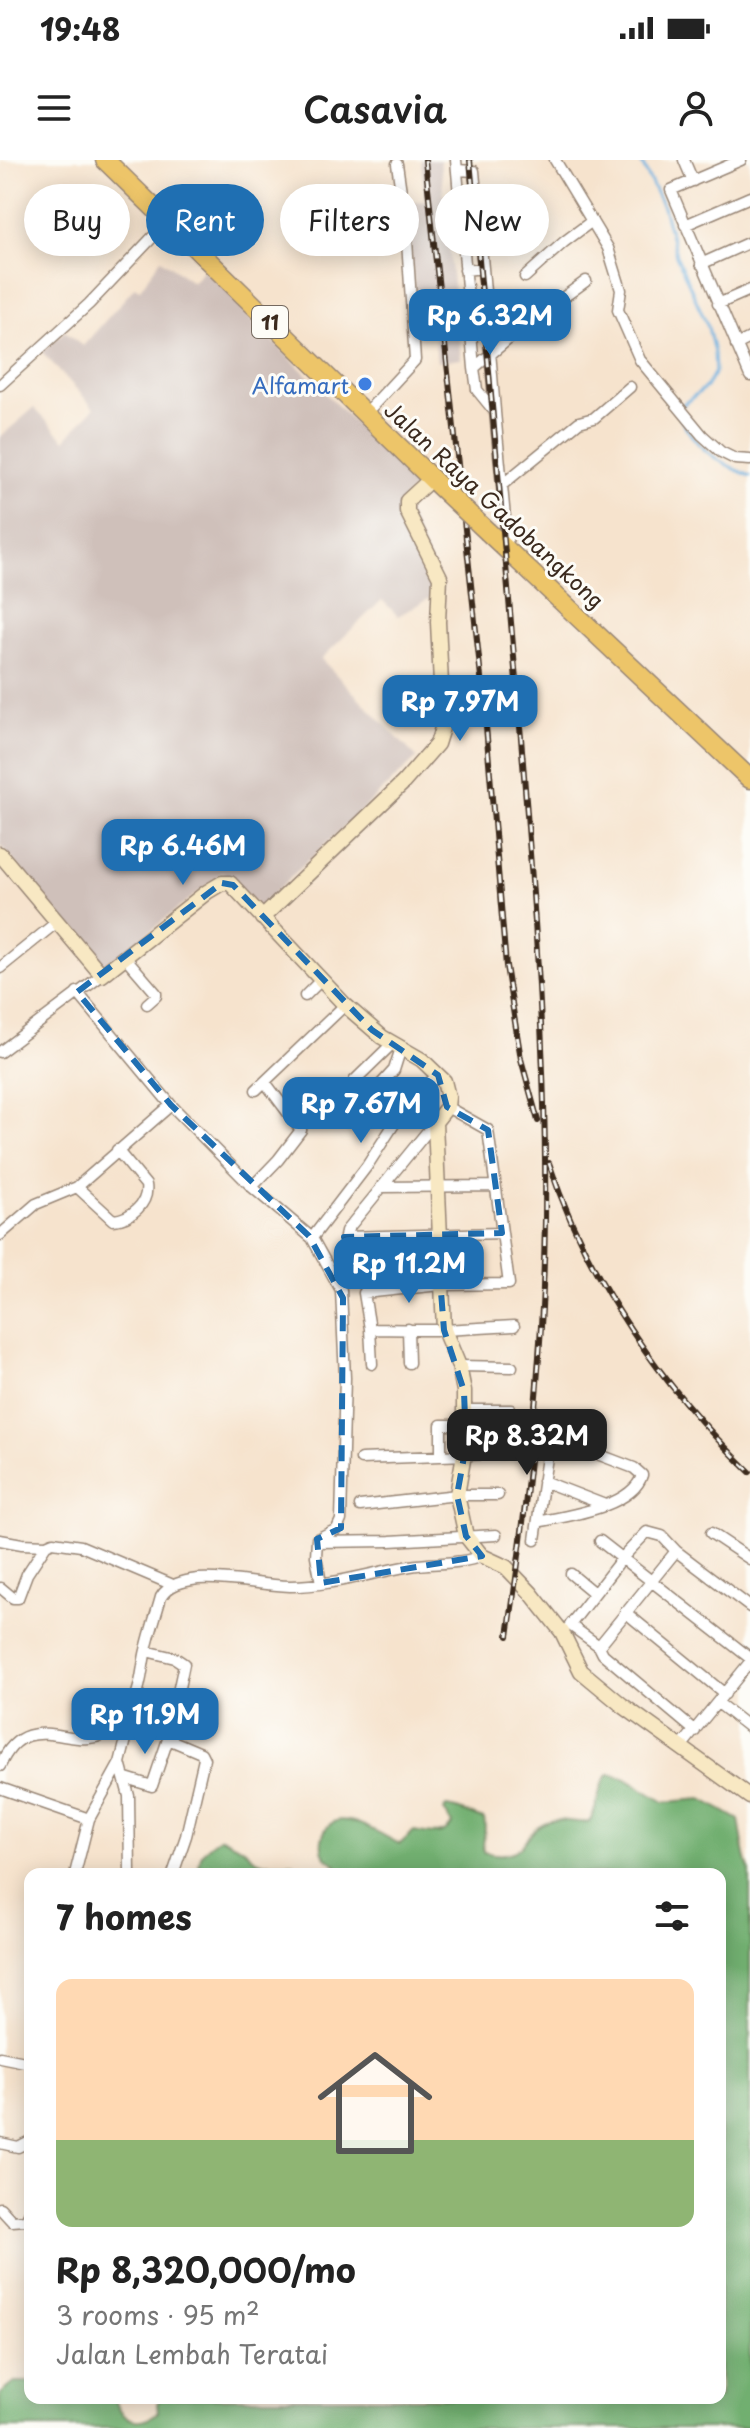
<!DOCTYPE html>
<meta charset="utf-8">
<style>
body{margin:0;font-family:"Playpen Sans",sans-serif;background:#f6f6f6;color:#222;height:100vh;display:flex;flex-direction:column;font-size:30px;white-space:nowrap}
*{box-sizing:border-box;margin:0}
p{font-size:26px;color:#767676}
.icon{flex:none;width:44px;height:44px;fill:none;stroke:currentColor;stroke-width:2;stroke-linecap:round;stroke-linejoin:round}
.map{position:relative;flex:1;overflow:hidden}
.side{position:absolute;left:24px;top:1708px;width:702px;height:536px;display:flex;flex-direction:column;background:#fff;border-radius:16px;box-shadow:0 4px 20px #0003}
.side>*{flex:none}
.top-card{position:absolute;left:24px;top:24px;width:702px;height:72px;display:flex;gap:16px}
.price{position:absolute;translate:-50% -68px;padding:0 18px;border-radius:16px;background:#1f6fb2;color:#fff;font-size:26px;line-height:52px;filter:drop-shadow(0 2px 4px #0008)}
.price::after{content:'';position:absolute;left:50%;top:48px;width:24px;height:18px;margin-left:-12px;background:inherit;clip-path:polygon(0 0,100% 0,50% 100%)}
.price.active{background:#222;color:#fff}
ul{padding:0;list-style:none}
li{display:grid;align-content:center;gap:16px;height:424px;padding:0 32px}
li+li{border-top:2px solid #e0e0e0}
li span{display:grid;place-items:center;height:248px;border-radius:16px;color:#555}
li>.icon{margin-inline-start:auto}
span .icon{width:144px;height:144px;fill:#fffc;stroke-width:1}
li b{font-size:34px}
h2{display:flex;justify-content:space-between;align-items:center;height:96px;padding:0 32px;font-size:34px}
.tag{padding:0 28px;border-radius:36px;background:#fff;box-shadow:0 4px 20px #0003;font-size:28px;line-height:72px}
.tag.active{background:#1f6fb2;color:#fff}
.status{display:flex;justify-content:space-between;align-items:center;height:56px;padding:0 40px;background:#fff;direction:ltr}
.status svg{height:22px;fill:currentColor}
header{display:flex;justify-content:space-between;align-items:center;height:104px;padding:0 32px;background:#fff;font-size:36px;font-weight:600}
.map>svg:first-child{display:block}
.industrial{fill:#cfc0ba}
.forest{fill:#71af70;stroke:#566c47;stroke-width:2}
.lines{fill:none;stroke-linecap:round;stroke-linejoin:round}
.stream{stroke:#67acdc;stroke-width:3}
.street-casing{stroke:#988676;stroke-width:13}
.secondary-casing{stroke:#988676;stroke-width:17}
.highway-casing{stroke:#988676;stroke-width:21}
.street{stroke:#fff;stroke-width:10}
.secondary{stroke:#f8e8c3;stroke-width:14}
.highway{stroke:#edc569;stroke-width:18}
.rail-casing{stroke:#3b2a1e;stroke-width:6}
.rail{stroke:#fdfcf7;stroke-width:3;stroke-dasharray:9;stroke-linecap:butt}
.highway-bridge-casing{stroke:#988676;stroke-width:21;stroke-linecap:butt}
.highway-bridge{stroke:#edc569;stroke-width:18}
.marked{fill:none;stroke:#1f6fb2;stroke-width:6;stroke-dasharray:16 10;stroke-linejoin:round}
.shop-dot{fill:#3f7fe0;stroke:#fdfcf7;stroke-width:3}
.labels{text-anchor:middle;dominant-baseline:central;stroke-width:6;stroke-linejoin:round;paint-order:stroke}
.shield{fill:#fdfcf7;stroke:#75695f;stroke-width:2}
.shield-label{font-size:20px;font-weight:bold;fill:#3b2a1e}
.shop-label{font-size:22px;fill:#366cbe;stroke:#fdfcf7;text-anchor:end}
.street-label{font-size:22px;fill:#3b2a1e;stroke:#fdfcf7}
</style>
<div class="status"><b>19:48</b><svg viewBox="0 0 49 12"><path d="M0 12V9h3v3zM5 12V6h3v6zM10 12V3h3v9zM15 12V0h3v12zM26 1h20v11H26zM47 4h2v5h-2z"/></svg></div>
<header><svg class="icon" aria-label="menu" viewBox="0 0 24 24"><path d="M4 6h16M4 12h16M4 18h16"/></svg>Casavia<svg class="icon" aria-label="person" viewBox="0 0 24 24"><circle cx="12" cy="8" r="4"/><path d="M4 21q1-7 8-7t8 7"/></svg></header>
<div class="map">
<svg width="750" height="2268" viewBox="0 0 750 2268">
<rect width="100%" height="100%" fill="#fdfcf7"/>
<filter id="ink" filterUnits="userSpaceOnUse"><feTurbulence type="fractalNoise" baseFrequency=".0125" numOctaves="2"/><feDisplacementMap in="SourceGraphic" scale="16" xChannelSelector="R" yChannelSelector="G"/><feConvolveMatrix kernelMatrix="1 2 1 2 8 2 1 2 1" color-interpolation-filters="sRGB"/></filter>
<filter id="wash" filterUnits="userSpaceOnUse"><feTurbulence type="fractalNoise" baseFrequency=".006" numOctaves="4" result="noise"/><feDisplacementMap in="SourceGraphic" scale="32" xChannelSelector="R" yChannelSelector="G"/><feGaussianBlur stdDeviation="1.8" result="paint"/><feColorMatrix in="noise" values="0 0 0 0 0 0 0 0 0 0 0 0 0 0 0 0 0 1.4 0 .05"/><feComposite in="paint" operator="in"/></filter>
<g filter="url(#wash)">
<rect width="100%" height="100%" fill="#f6e3cd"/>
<path class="industrial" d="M421,0H440L461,199L437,202L430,132L415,133L405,43L425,41Z
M161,99L193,123L204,109L243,145L241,149L417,325L402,340L435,412L433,436L398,456L382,440L321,499L417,598L259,747L223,712L111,803L104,805L98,803L0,684V277L34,248L65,280L94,248L42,192L65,171L83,186L135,127L140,129Z"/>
<path class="forest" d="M609,1614L626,1619L664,1642L702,1639L739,1660C742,1674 744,1700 750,1711V2268H0V2234L15,2222H30V2238H115C120,2261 140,2267 158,2252L157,2243L163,2238H720V1714H332L337,1705C326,1698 320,1694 322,1680C330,1639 377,1673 400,1684L414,1671C428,1673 444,1679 452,1664L444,1650L446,1647C458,1647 471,1656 484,1659C487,1670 482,1681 483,1692C531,1704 521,1668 550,1661C563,1658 576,1664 589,1662C600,1648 596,1626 609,1614Z
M221,1677L243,1688L256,1700L264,1703H294L298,1714H207L199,1711C198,1693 207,1686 221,1677Z"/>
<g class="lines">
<path class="stream" d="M640,0L663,47L676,95L708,167L714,193L715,212L706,227L681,246
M677,252C695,288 715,301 750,316"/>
</g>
</g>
<g filter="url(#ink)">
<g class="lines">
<g class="street-casing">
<path id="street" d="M456,0L474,208L477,230L495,252L508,389
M555,0L608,88L621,130L618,150L640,200L702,275L721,292L735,299L750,300
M684,0L693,21
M741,0L671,30L750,216
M457,10L474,11L483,108
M685,65L750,37
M701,104L750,82
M465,110L483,108L495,251
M525,117L564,82L592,61
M718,144L750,130
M736,185L750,178
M474,208L524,166L586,121
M0,225L89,144L167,62
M365,254L415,200L406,66L397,4
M502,325L579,262L594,258L630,227
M125,797L156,833V836L147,844
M0,808L57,762
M77,832L171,945L252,1027L312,1078L341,1130L345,1218L341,1360L337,1369L317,1379L316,1396L321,1423
M305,836L320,821
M0,892L102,815
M354,921L393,883
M256,930L345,845
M373,933L394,910L401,888
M77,1027L113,1060C131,1059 149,1043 146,1025L117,990
M252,1027L278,1000L301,970L265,922
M381,1027L495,1026
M0,1075L36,1044L77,1027L171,945
M345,1077L502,1073
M312,1078L367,1006L398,958L417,934L438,915
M423,1120L364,1125L345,1077L346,1071L435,962
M370,1169L444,1170L514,1166
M408,1169L409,1203
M372,1204L370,1169L364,1133L440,1125L509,1124L488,970L447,947
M459,1206L512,1207
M466,1250H511
M441,1295V1265H466
M361,1299L547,1292
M543,1321L605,1345
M360,1346L457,1335H498
M711,1373L750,1399
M0,1380L22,1384L46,1385L53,1382L81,1386L173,1425
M535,1380L550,1276L634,1308L642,1315C633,1347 566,1356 538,1362
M600,1381L750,1498
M317,1382L390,1381L496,1375
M571,1414L594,1433
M1,1428L13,1438H18L27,1414L46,1385
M625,1452L725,1534
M599,1486L570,1465L623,1397L647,1372L662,1376L676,1391
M146,1491L175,1498L184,1504L168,1579L201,1593L204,1599L186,1676L173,1714
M718,1543L750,1568
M695,1571L603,1494L599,1486L676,1391L750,1447
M680,1588L750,1502
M120,1603L129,1636L130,1714
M0,1606C28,1541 79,1600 112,1568C120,1560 129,1548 135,1538C142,1525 142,1505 146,1490C150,1472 156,1455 161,1437C169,1424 183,1421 198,1419C229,1417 259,1425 290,1426C331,1426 370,1413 410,1406C434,1402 459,1405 482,1396
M126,1618L152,1626L168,1579
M0,1628L89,1659
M75,1714L89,1659L120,1603L136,1540
M0,1897L30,1903
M0,1983L18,1987L30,1981
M0,2048L12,2061L26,2060L30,2052"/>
</g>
<g class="secondary-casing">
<path id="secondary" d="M0,694L102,815L207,732L222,723H230L345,845L382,877L422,900L444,921L448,937L447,947L435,962L444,1170L459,1206L464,1231V1294L457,1335L466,1376L482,1396L506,1407L531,1433L562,1472L581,1511L622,1545L750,1637
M262,758L403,623L437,584L443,565L438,462L440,417L407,351V341L431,319"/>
</g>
<g class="highway-casing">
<path id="highway" d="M105,0L436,323
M488,372L750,619"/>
</g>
<use href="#street" class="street"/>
<use href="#secondary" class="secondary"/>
<use href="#highway" class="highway"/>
<g class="rail-casing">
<path id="rail" d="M425,0L485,554L506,806L521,899L538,961
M470,0C487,193 505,385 521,578C534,739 547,900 545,1061C543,1200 528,1338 508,1476
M549,1003C587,1120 662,1227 750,1312"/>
</g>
<use href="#rail" class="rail"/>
<g class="highway-bridge-casing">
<path id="highway-bridge" d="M436,323L488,372"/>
</g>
<use href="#highway-bridge" class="highway-bridge"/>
</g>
</g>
<path class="marked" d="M222,723L233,725L372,870L438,915L447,947L488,970L502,1073L344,1077L362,1125L440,1119L444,1170L464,1231L466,1286L457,1335L466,1376L482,1396L321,1423L317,1379L341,1368L343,1138L309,1076L171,945L77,832Z"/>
<circle class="shop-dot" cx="365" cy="224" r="8"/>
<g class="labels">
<rect class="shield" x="252" y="146" width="36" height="32" rx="6"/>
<g class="shield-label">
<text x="270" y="162">11</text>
</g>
<g class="shop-label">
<text x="349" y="224">Alfamart</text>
</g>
<g class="street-label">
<text transform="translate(495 344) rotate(43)">Jalan Raya Gadobangkong</text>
</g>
</g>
</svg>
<b class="price" style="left:490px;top:197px">Rp 6.32M</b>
<b class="price" style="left:460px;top:583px">Rp 7.97M</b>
<b class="price" style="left:183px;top:727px">Rp 6.46M</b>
<b class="price" style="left:361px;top:985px">Rp 7.67M</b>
<b class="price" style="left:409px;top:1145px">Rp 11.2M</b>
<b class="price active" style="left:527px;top:1317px">Rp 8.32M</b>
<b class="price" style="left:145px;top:1596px">Rp 11.9M</b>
<div class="top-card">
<a class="tag">Buy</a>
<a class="tag active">Rent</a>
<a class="tag">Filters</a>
<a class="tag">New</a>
</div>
<section class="side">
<h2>7 homes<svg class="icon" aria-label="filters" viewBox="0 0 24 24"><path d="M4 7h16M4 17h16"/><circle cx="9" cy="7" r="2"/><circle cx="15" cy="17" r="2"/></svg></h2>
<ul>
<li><span style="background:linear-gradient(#ffd9b3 65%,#8fb573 0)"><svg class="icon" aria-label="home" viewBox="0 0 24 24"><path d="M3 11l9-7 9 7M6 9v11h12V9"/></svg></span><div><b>Rp 8,320,000/mo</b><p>3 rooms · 95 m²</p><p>Jalan Lembah Teratai</p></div></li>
</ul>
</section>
</div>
